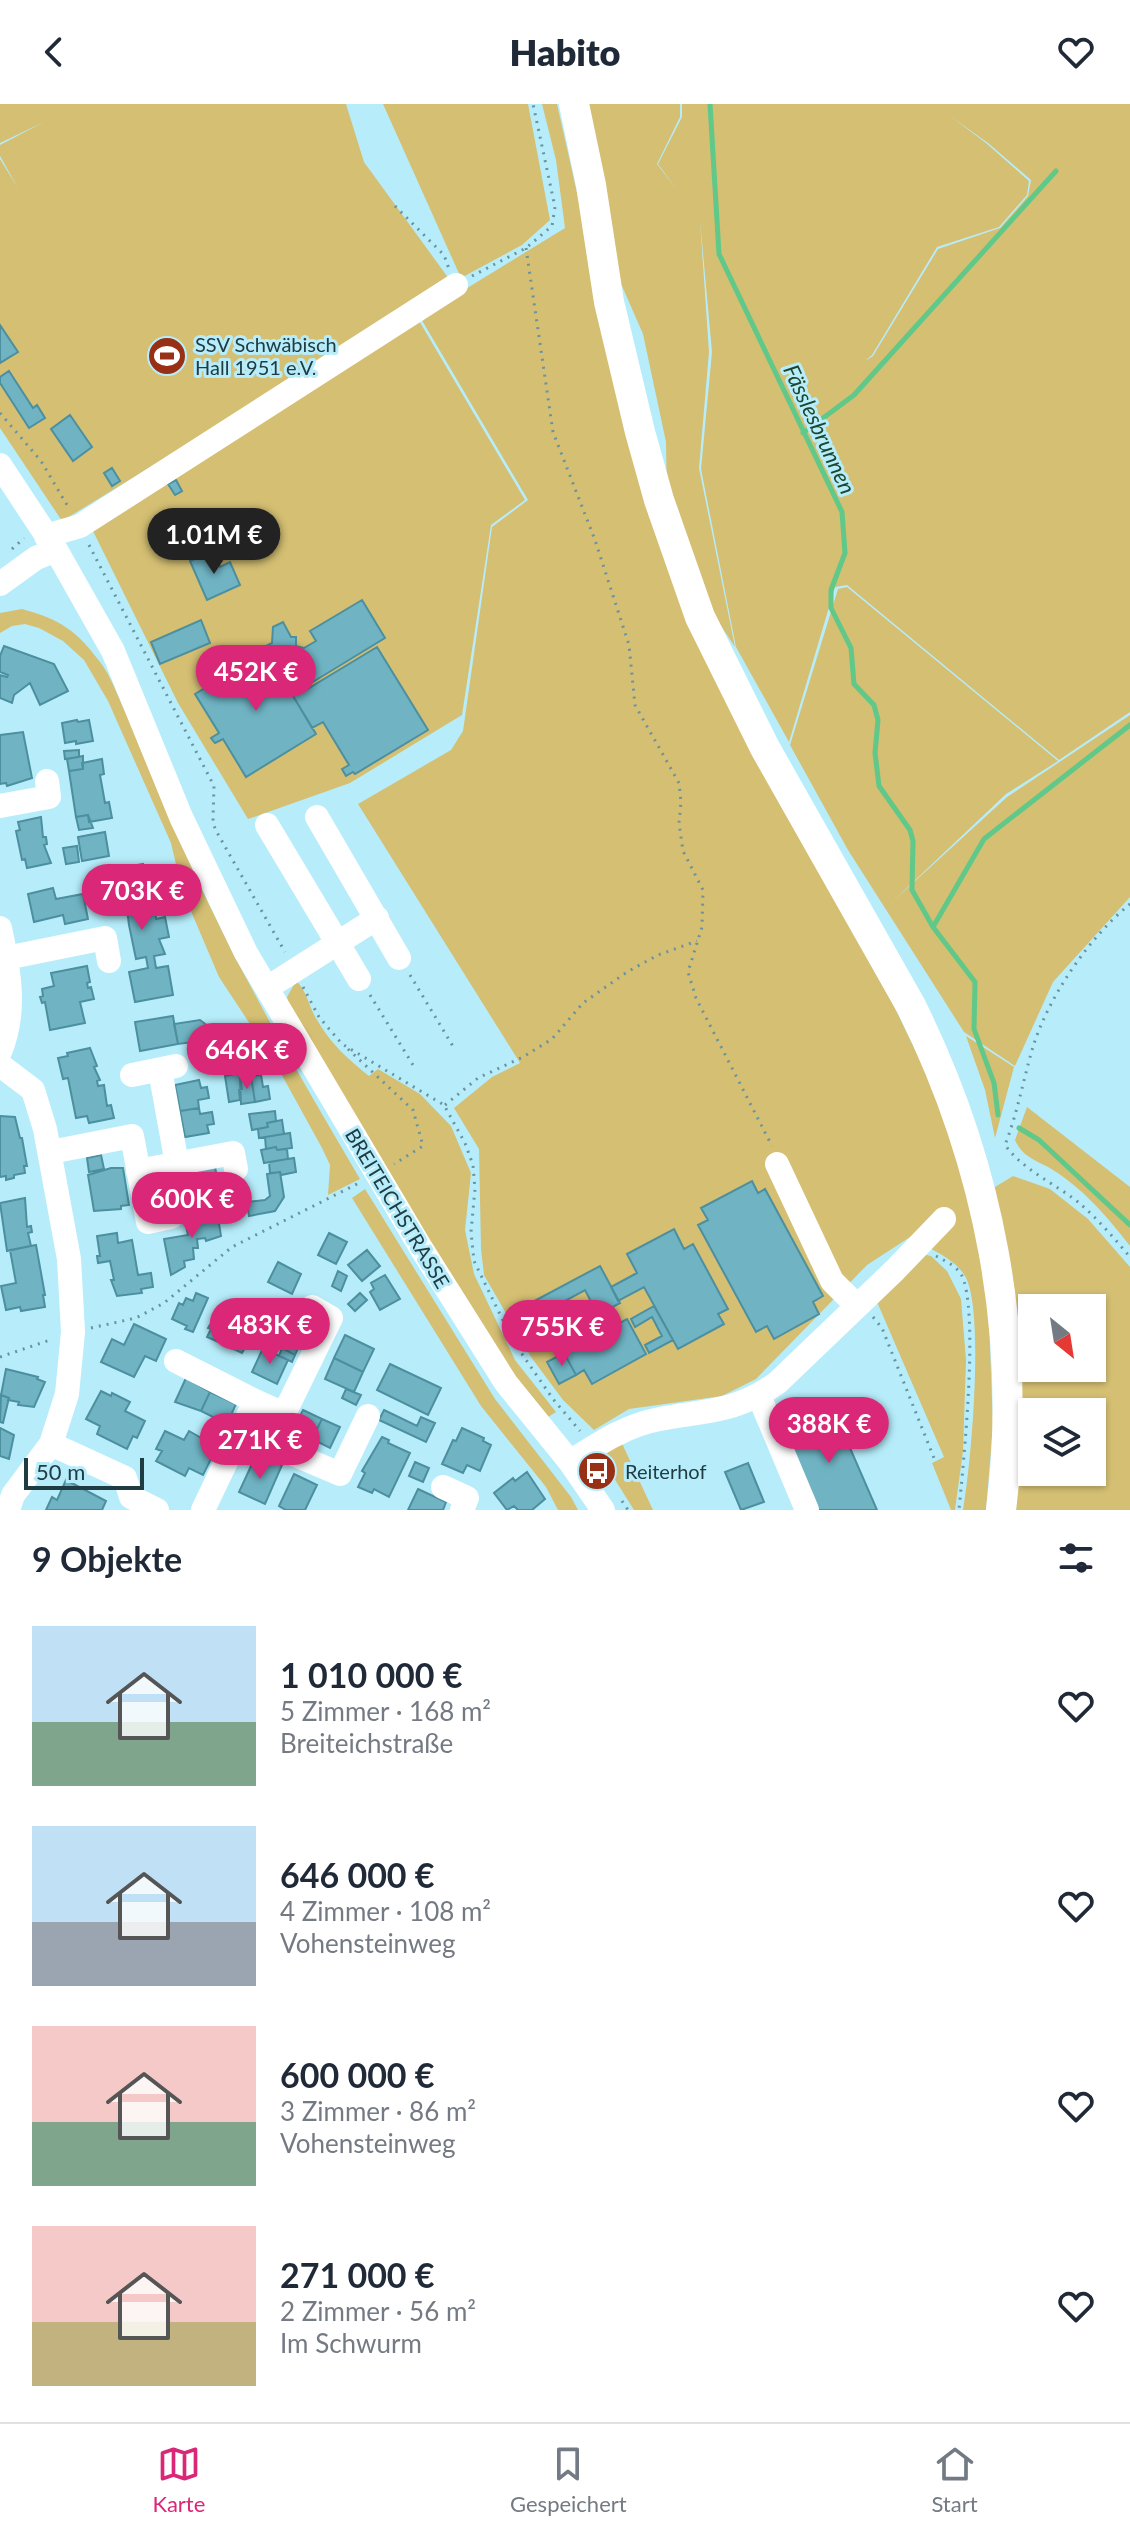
<!DOCTYPE html>
<html lang="de">
<meta charset="utf-8">
<style>
body{margin:0;font-family:Lato,sans-serif;background:#f6f6f7;color:#1f2937;height:100vh;display:flex;flex-direction:column;font-size:30px;white-space:nowrap}
*{box-sizing:border-box;margin:0}
p{font-size:26px;color:#747a83}
.icon{flex:none;width:44px;height:44px;fill:none;stroke:currentColor;stroke-width:2;stroke-linecap:round;stroke-linejoin:round}
.map{position:relative;height:1406px;overflow:hidden}
.side{display:flex;flex-direction:column;background:#fff;flex:1}
.side>*{flex:none}
.needle{width:52px;rotate:150deg}
.controls{position:absolute;left:1018px;top:1190px;display:grid;gap:16px}
.controls a{display:grid;place-items:center;width:88px;height:88px;border-radius:0px;background:#fff;box-shadow:0 2px 6px #0004;font-size:40px}
.scale{position:absolute;left:24px;bottom:20px;width:120px;box-sizing:border-box;padding-left:8px;border:4px solid #203c43;border-top:0;font-size:22px;line-height:28px;white-space:nowrap;color:#203c43;-webkit-text-stroke:6px #b7edfb;paint-order:stroke}
.price{position:absolute;translate:-50% -68px;padding:0 18px;border-radius:28px;background:#db2777;color:#fff;font-size:26px;line-height:52px;filter:drop-shadow(0 2px 4px #0008)}
.price::after{content:'';position:absolute;left:50%;top:48px;width:24px;height:18px;margin-left:-12px;background:inherit;clip-path:polygon(0 0,100% 0,50% 100%)}
.price.active{background:#222;color:#fff}
ul{padding:0;list-style:none}
li{display:flex;align-items:center;gap:24px;height:200px;padding:0 32px}
li span{display:grid;place-items:center;flex:none;width:224px;height:160px;border-radius:0px;color:#555}
li>.icon{margin-inline-start:auto}
span .icon{width:96px;height:96px;fill:#fffc;stroke-width:1}
li b{font-size:34px}
h2{display:flex;justify-content:space-between;align-items:center;height:96px;padding:0 32px;font-size:34px}
header{display:flex;justify-content:space-between;align-items:center;height:104px;padding:0 32px;background:#fff;font-size:36px;font-weight:800}
.menu{display:flex;justify-content:space-around;align-items:center;height:112px;border-top:2px solid #e0e1e3;background:#fff;font-size:22px;color:#747a83}
.menu a{display:grid;justify-items:center;gap:4px}
.menu .active{color:#db2777}
.map>svg:first-child{display:block}
.green{fill:#d4bf73;fill-rule:evenodd}
.lines{fill:none;stroke-linecap:round;stroke-linejoin:round}
.stream{stroke:#60c888;stroke-width:5}
.building{fill:#70b4c4;stroke:#4c8f9f;stroke-width:2}
.path{stroke:#6a939e;stroke-width:3;stroke-dasharray:2 6;stroke-linecap:butt}
.minor{stroke:#fff;stroke-width:24}
.major{stroke:#fff;stroke-width:30}
.labels{text-anchor:middle;dominant-baseline:central;stroke-width:6;stroke-linejoin:round;paint-order:stroke}
.poi-label{font-size:20px;fill:#203c43;stroke:#b7edfb;text-anchor:start}
.street-label{font-size:20px;fill:#203c43;stroke:#b7edfb}
.water-label{font-size:22px;font-style:italic;fill:#1c462d;stroke:#b7edfb}
</style>
<header><svg class="icon" aria-label="back" viewBox="0 0 24 24"><path d="M15 5l-7 7 7 7"/></svg>Habito<svg class="icon" aria-label="heart" viewBox="0 0 24 24"><path d="M12 20l-8-8c-3-5 5-10 8-4 3-6 11-1 8 4z"/></svg></header>
<div class="map">
<svg width="1130" height="1406" viewBox="0 0 1130 1406">
<rect width="100%" height="100%" fill="#b7edfb"/>
<path class="green" d="M0,0H346L364,58L452,179L62,417L0,324V55L18,84L0,52V41L44,18L0,39Z
M383,0H528L550,116L522,141L461,174Z
M542,0H557L591,151L702,546L733,612L877,867L931,979L959,1056L985,1173L989,1217L993,1321L986,1406H963C971,1362 985,1206 965,1172C955,1154 927,1144 910,1133L867,1161L756,1275L722,1292L629,1305L594,1326L563,1296L531,1253L484,1171L481,1145L479,1045L454,1004L492,973L520,959L358,700L451,646L463,627L492,423L528,396L420,213L565,124L556,56Z
M584,0H680V13L657,60L677,86L658,60L682,13V0H1130V608L1059,656L847,481L835,483L789,638L736,543L701,365L712,248L700,116L709,248L699,364L735,543L700,490L667,397L666,338L643,230L622,182L617,181ZM950,12L988,39L1031,76L1028,92L1000,124L938,145L873,252L865,257L872,251L937,143L999,123L1027,91L1029,77L986,39Z
M418,215L525,396L491,421L462,611L350,679L248,715L178,599L91,423Z
M847,483L1058,657L1006,690L891,799L1007,693L1130,611V793L1053,878L1015,962L964,928L848,746L790,641L838,485Z
M22,505C60,515 77,527 100,558C111,572 117,591 125,607C149,659 168,712 192,764C241,872 300,973 360,1075L328,1091L330,1061L322,1044L273,955L219,873L182,786L171,739L108,597L84,556L63,537L39,524L25,520L12,522L0,529V509Z
M296,877C307,886 309,904 317,916C332,941 347,954 369,972L378,965L420,990L451,1022L471,1069L465,1126L474,1170L515,1256L556,1308L545,1315L511,1276L289,906L287,893Z
M966,932L1014,963L995,1034L985,986Z
M1027,1003L1130,1083V1142C1106,1111 1082,1083 1048,1063C1034,1056 1021,1051 1015,1036Z
M1013,1072L1050,1085L1088,1115L1130,1163V1406H1010L990,1086ZM1032,1204H1092V1264H1032ZM1032,1308H1092V1368H1032Z
M365,1085L495,1295L571,1393L578,1406H558L546,1383L481,1302L352,1094Z
M922,1150L931,1152L947,1167L961,1195L966,1256L963,1347L955,1406H951L932,1359L944,1353L874,1191Z
M619,1333L653,1406H634L602,1355V1349Z"/>
<g class="lines">
<path class="stream" d="M710,0L719,150L842,408L845,449L831,486V504L851,544L854,580L874,601L878,616L875,649L879,682L910,726L913,737L912,786L933,823L975,878L974,925L994,979L998,1011
M803,329L854,291L1056,67
M933,823L984,735L1130,621
M1019,1024L1039,1036L1130,1121"/>
</g>
<path class="building" d="M0,221L18,248L0,259Z
M9,267L33,304L37,301L45,314L29,324L0,279V273Z
M70,311L92,343L73,357L51,325Z
M112,364L120,377L112,382L104,369Z
M176,376L182,387L175,391L168,380Z
M213,447L220,463L230,458L240,481L207,496L190,457Z
M362,496L385,534L303,584L292,566L287,569L277,553L271,556L266,542L272,539L273,523L283,518L291,533H296V542L304,544L316,537L310,527Z
M201,516L210,539L160,560L151,538Z
M4,542L54,560L68,587L40,601L30,579L14,591L12,599L0,594V571L7,573L8,571L0,568V552Z
M377,543L428,626L355,670L353,668L346,672L342,665L349,661L323,618L312,624L281,572L292,566L304,587Z
M266,547L271,556L277,553L287,569L281,572L316,630L246,673L223,635L215,639L211,634L219,629L195,590Z
M77,616L78,618L89,616L93,637L76,640V637L65,639L62,619Z
M23,628L32,674L7,682L6,679L0,680V631Z
M79,646V653L65,655L64,647Z
M83,652V665L69,667L67,655Z
M102,655L104,670L100,671L105,699L109,698L112,714L89,718L88,711L76,713L69,667L83,665L82,659Z
M88,711L93,724L79,726L76,713Z
M41,713L43,733H46L47,740L44,741L51,759L27,764L25,755L22,756L16,727L20,726L18,718Z
M105,728L109,752L82,757L78,733Z
M77,742L79,758L66,760L63,744Z
M143,760L148,788L136,790L138,802L155,799L156,815L165,813L169,833L159,835L165,850L154,852L156,864L168,862L173,891L135,898L129,868L148,864L146,853L136,855L129,821L127,805L131,804L129,792L109,796L104,767Z
M53,784L56,795L83,790L88,815L65,820L63,811L34,818L28,790Z
M87,862L90,878L87,879L88,884L91,883L94,895L80,898L85,919L50,926L45,898L42,899L40,893L43,892L42,885L54,882L51,869Z
M173,912L178,940L140,947L135,918Z
M200,916L216,928L219,946L211,947L212,953L205,954L204,948L199,949L193,938L178,940L174,920Z
M90,944L97,962L94,963L100,976L97,977L98,982L104,981L107,1002L111,1001L114,1014L89,1019L87,1012L76,1014L68,974L63,975L58,954L68,952L67,949Z
M239,969L242,985L239,986L240,996L229,998L225,972Z
M261,971L263,983L268,982L270,995L255,998L251,972Z
M251,972L255,998L241,1000L240,974Z
M199,976L201,984L207,983L209,994L198,996L199,1004L180,1007L175,981Z
M199,1004L200,1010L212,1008L214,1020L207,1021L209,1029L185,1033L180,1007Z
M275,1007L276,1017L267,1019L268,1023L252,1026L249,1010Z
M0,1012L15,1013L20,1034H22L27,1062H24L25,1069L14,1071V1074L6,1076V1072L0,1073Z
M282,1016L284,1030L259,1034L258,1025L268,1023L267,1019Z
M290,1029L292,1044L277,1046L276,1043L266,1045L265,1033Z
M276,1043L277,1046L287,1045L288,1055L264,1059L261,1046Z
M101,1051L104,1065L89,1068L87,1054Z
M294,1054L296,1068L281,1071L280,1068L270,1069L269,1058Z
M215,1063L220,1089L195,1093L191,1067Z
M111,1064H123L129,1101L121,1102V1105L94,1107L88,1071Z
M191,1067L195,1093L172,1097L168,1071Z
M280,1068L284,1093L275,1107L249,1112L247,1098L265,1096L270,1092L267,1070Z
M752,1077L758,1089L765,1085L823,1192L813,1198L819,1210L774,1235L767,1222L756,1228L698,1121L708,1116L701,1104Z
M236,1080L238,1094L224,1096L222,1082Z
M25,1094L27,1123L31,1122L32,1128L28,1129L31,1142L7,1147L0,1099Z
M217,1107L221,1132L206,1137L205,1134L197,1135L198,1144H193L194,1155L184,1157L185,1163L171,1171L164,1135L188,1131L186,1122L193,1121L192,1110Z
M674,1125L684,1145L693,1140L728,1205L718,1210L724,1220L678,1245L644,1183L618,1197L611,1183L637,1169L627,1150Z
M117,1129L118,1139L132,1136L138,1171L151,1169L153,1183L141,1185L142,1189L117,1192L111,1176H114L110,1157L98,1159L97,1152H100L97,1132Z
M329,1129L347,1138L336,1160L318,1151Z
M36,1141L45,1191H43L45,1203L21,1207L20,1203L6,1206L1,1182L16,1179L10,1146Z
M367,1146L380,1162L362,1177L348,1161Z
M278,1158L301,1170L292,1190L268,1178Z
M600,1162L620,1199L598,1211L585,1186L532,1215L525,1202Z
M338,1167L347,1172L341,1187L332,1182Z
M385,1171L400,1195L380,1206L370,1188L374,1185L371,1179Z
M196,1189L208,1194L193,1228L185,1225L187,1222L172,1215L179,1199L183,1201L186,1194L193,1197Z
M360,1189L367,1196L355,1207L348,1200Z
M654,1202L673,1236L649,1249L645,1241L662,1232L652,1213L635,1223L631,1215Z
M281,1205L307,1217L298,1238L300,1240L298,1244L269,1231Z
M217,1210L234,1218L223,1240L207,1233L211,1225L208,1224Z
M627,1215L646,1250L592,1280L584,1266L576,1271L564,1249Z
M234,1218L253,1227L248,1243L246,1242L242,1249L223,1240Z
M134,1220L166,1235L156,1257L145,1252L134,1273L101,1258L112,1235L124,1241Z
M345,1231L374,1245L363,1268L334,1254Z
M285,1238L298,1244L295,1251L282,1244Z
M263,1244L288,1256L277,1280L252,1268Z
M282,1244L295,1251L292,1258L279,1252Z
M564,1249L576,1271L559,1280L547,1258Z
M334,1254L363,1268L354,1288L325,1275Z
M390,1260L441,1284L428,1311L377,1286Z
M6,1265L38,1273L37,1275L45,1278L34,1303L18,1301L19,1298L8,1296L9,1294L1,1291Z
M186,1274L210,1288L201,1307L175,1298Z
M346,1285L361,1291L356,1301L342,1294Z
M101,1287L111,1292L112,1289L130,1298L125,1307L145,1317L137,1334L133,1332L127,1345L97,1330L100,1322L86,1315Z
M210,1288L236,1300L227,1320L201,1307Z
M1,1291L9,1294L3,1319L0,1318Z
M833,1305L877,1406H818L784,1326Z
M303,1306L322,1315L312,1335L293,1326Z
M384,1306L417,1322L421,1313L435,1319L426,1338L379,1316Z
M322,1315L340,1323L330,1344L312,1335Z
M0,1324L14,1331L9,1355L0,1352Z
M462,1324L484,1334L483,1337L491,1341L480,1367L467,1361L463,1369L442,1360L453,1336L456,1337Z
M165,1327L184,1336L189,1327L217,1343L203,1371L189,1364L185,1372L156,1357L162,1347L156,1345Z
M382,1333L389,1336L388,1339L410,1349L389,1393L374,1385L372,1389L358,1383L365,1369L362,1367Z
M256,1357L267,1362L273,1357L282,1361L265,1400L239,1388L252,1360Z
M415,1358L429,1364L423,1378L409,1372Z
M748,1359L764,1398L741,1406L725,1368Z
M527,1368L545,1395L532,1406H518L514,1402L507,1406L494,1389L513,1374L515,1377Z
M294,1370L317,1381L305,1406H286L279,1402Z
M66,1376L106,1397L102,1406H46L52,1393L57,1396Z
M418,1385L446,1398L443,1406H408Z"/>
<g class="lines">
<path class="path" d="M395,102L444,151L449,165
M526,144L553,328L595,436L629,541L635,601L679,679L681,698L679,719L683,747L703,786L702,823L688,868L696,894L772,1042
M472,172L526,144L552,122L555,103L533,0
M0,309L41,357L70,406
M89,441L214,682L213,715L215,725L285,848
M12,445L24,434
M1130,800C1089,833 1047,895 1032,946C1023,978 1017,1010 1005,1041C1023,1066 1054,1079 1078,1098C1097,1114 1114,1134 1130,1153
M410,871L454,944
M303,883L319,913L342,940L444,1001L465,1039L473,1061L475,1085L471,1128L474,1157L513,1237L553,1295L580,1327
M370,891L413,961
M348,945L413,1006L423,1042L394,1060
M445,1001L478,974L523,953L552,935L583,899L627,868L658,851L697,837
M936,1152C945,1157 955,1161 961,1170C980,1204 963,1362 959,1406
M873,1213L882,1224L934,1354
M91,1224L136,1214L164,1199L232,1143L359,1079
M0,1253L53,1235
M622,1397L628,1406"/>
<path class="minor" d="M0,361L56,446L113,547L181,713L246,849L421,1144L506,1279L570,1358L603,1406
M46,432L80,422L456,181
M0,480L36,454L56,446
M0,702L49,693L47,677
M317,713L399,854
M267,721L359,875
M0,824C9,866 17,907 0,948
M6,854L105,834L109,857
M267,884L377,814
M0,961L33,986L45,1025L69,1155L73,1228L67,1290L51,1340L13,1391L8,1406
M160,966L177,1060
M132,971L176,962
M51,1048L132,1032L148,1118L171,1113
M777,1060L832,1177L857,1202
M138,1067L233,1049L236,1065
M176,1257L255,1297
M759,1292L807,1406
M241,1328L340,1370L368,1312
M51,1340L125,1374L131,1393L157,1406
M570,1358C598,1340 626,1321 660,1315C707,1306 735,1309 777,1279L895,1166L944,1115
M443,1383L467,1394L462,1406
M203,1406L255,1297L284,1310L331,1214L312,1203"/>
<path class="major" d="M574,0L591,81L609,198L640,328L659,396L700,513L765,644L911,902C989,1059 1023,1232 1001,1406"/>
</g>
<defs>
<g id="stadium-disc" transform="scale(2)"><circle r="9.5" fill="#983016" stroke="#b7edfb"/><path d="M0-5a6.5 5 0 1 0 0 10a6.5 5 0 1 0 0-10ZM-3.5-1.8h7v3.6h-7Z" fill="#fff"/></g>
<g id="bus-disc" transform="scale(2)"><circle r="9.5" fill="#983016" stroke="#b7edfb"/><path d="M-5-6H5V4H4V6H2V4H-2V6H-4V4H-5ZM-3.5-4V0h7V-4ZM-3.5 1.2v1.5H-2V1.2ZM2 1.2v1.5H3.5V1.2Z" fill="#fff"/></g>
</defs>
<g fill-rule="evenodd">
<use href="#stadium-disc" x="167" y="252"/>
<use href="#bus-disc" x="597" y="1367"/>
</g>
<g class="labels">
<g class="poi-label">
<text x="195" y="240">SSV Schwäbisch<tspan x="195" dy="23">Hall 1951 e.V.</tspan></text>
<text x="625" y="1367">Reiterhof</text>
</g>
<g class="street-label">
<text transform="translate(398 1104) rotate(59)">BREITEICHSTRASSE</text>
</g>
<g class="water-label">
<text transform="translate(820 325) rotate(65)">Fässlesbrunnen</text>
</g>
</g>
</svg>
<div class="controls">
<a><svg class="needle" viewBox="-14 -14 28 28"><path d="M0-13l5 13h-10z" fill="#e53935"/><path d="M0 13l5-13h-10z" fill="#747a83"/></svg></a>
<a><svg class="icon" aria-label="layers" viewBox="0 0 24 24"><path d="M12 4l9 5-9 5-9-5zM3 14l9 5 9-5"/></svg></a>
</div>
<div class="scale">50 m</div>
<b class="price active" style="left:214px;top:472px">1.01M €</b>
<b class="price" style="left:256px;top:609px">452K €</b>
<b class="price" style="left:142px;top:828px">703K €</b>
<b class="price" style="left:247px;top:987px">646K €</b>
<b class="price" style="left:192px;top:1136px">600K €</b>
<b class="price" style="left:270px;top:1262px">483K €</b>
<b class="price" style="left:562px;top:1264px">755K €</b>
<b class="price" style="left:829px;top:1361px">388K €</b>
<b class="price" style="left:260px;top:1377px">271K €</b>
</div>
<section class="side">
<h2>9 Objekte<svg class="icon" aria-label="filters" viewBox="0 0 24 24"><path d="M4 7h16M4 17h16"/><circle cx="9" cy="7" r="2"/><circle cx="15" cy="17" r="2"/></svg></h2>
<ul>
<li><span style="background:linear-gradient(#bfe0f5 60%,#7fa58c 0)"><svg class="icon" aria-label="home" viewBox="0 0 24 24"><path d="M3 11l9-7 9 7M6 9v11h12V9"/></svg></span><div><b>1 010 000 €</b><p>5 Zimmer · 168 m²</p><p>Breiteichstraße</p></div><svg class="icon" aria-label="heart" viewBox="0 0 24 24"><path d="M12 20l-8-8c-3-5 5-10 8-4 3-6 11-1 8 4z"/></svg></li>
<li><span style="background:linear-gradient(#bfe0f5 60%,#9aa5b1 0)"><svg class="icon" aria-label="home" viewBox="0 0 24 24"><path d="M3 11l9-7 9 7M6 9v11h12V9"/></svg></span><div><b>646 000 €</b><p>4 Zimmer · 108 m²</p><p>Vohensteinweg</p></div><svg class="icon" aria-label="heart" viewBox="0 0 24 24"><path d="M12 20l-8-8c-3-5 5-10 8-4 3-6 11-1 8 4z"/></svg></li>
<li><span style="background:linear-gradient(#f6c9c9 60%,#7fa58c 0)"><svg class="icon" aria-label="home" viewBox="0 0 24 24"><path d="M3 11l9-7 9 7M6 9v11h12V9"/></svg></span><div><b>600 000 €</b><p>3 Zimmer · 86 m²</p><p>Vohensteinweg</p></div><svg class="icon" aria-label="heart" viewBox="0 0 24 24"><path d="M12 20l-8-8c-3-5 5-10 8-4 3-6 11-1 8 4z"/></svg></li>
<li><span style="background:linear-gradient(#f6c9c9 60%,#c2b280 0)"><svg class="icon" aria-label="home" viewBox="0 0 24 24"><path d="M3 11l9-7 9 7M6 9v11h12V9"/></svg></span><div><b>271 000 €</b><p>2 Zimmer · 56 m²</p><p>Im Schwurm</p></div><svg class="icon" aria-label="heart" viewBox="0 0 24 24"><path d="M12 20l-8-8c-3-5 5-10 8-4 3-6 11-1 8 4z"/></svg></li>
</ul>
</section>
<nav class="menu">
<a class="active"><svg class="icon" aria-label="map" viewBox="0 0 24 24"><path d="M3 6l6-2 6 2 6-2v14l-6 2-6-2-6 2zM9 4v14M15 6v14"/></svg>Karte</a>
<a><svg class="icon" aria-label="saved" viewBox="0 0 24 24"><path d="M7 4h10v16l-5-4-5 4z"/></svg>Gespeichert</a>
<a><svg class="icon" aria-label="home" viewBox="0 0 24 24"><path d="M3 11l9-7 9 7M6 9v11h12V9"/></svg>Start</a>
</nav>
